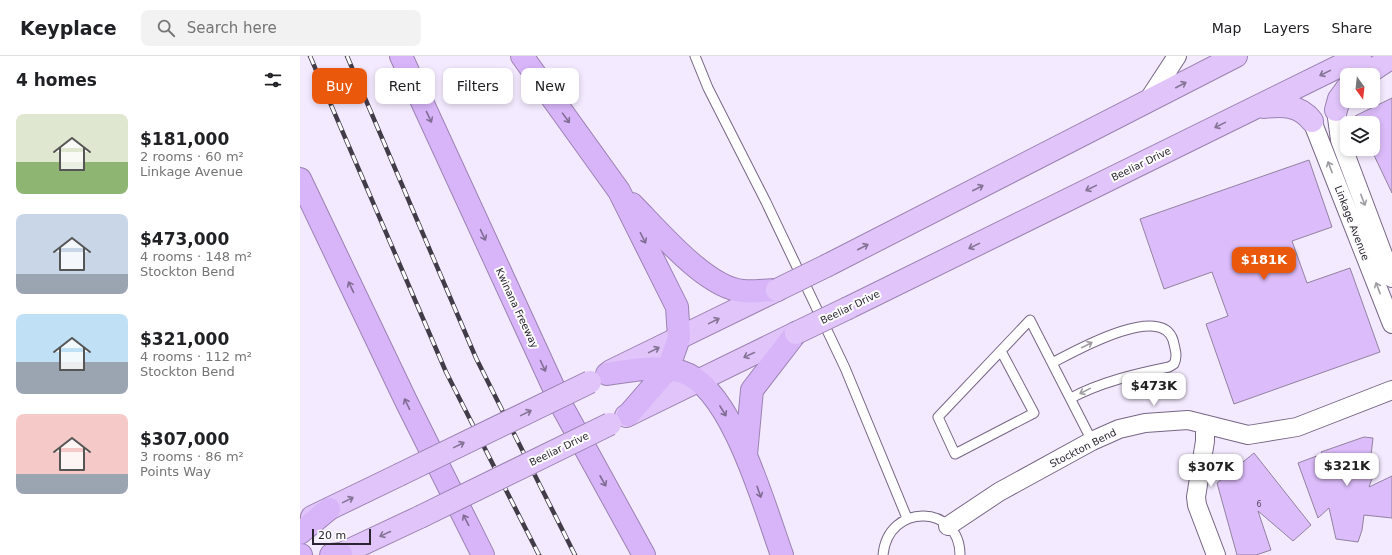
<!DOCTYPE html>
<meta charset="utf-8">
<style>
body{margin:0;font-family:"DejaVu Sans",sans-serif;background:#f2f2f2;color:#202124;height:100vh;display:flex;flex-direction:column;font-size:15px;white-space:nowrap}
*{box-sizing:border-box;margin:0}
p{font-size:13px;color:#757577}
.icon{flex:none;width:22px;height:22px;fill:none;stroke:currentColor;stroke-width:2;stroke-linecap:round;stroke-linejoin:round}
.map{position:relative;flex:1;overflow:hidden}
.sheet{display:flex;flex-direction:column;background:#fff;width:300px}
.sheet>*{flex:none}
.guide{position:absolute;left:12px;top:12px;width:380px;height:36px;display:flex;gap:8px}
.needle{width:26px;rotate:165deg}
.tools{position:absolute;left:1040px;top:12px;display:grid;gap:8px}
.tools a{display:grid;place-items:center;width:40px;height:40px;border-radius:8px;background:#fff;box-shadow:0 2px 6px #0003;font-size:20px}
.scale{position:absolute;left:12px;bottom:10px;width:59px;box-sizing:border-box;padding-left:4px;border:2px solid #2a2430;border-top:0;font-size:11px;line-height:14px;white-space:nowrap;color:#2a2430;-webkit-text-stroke:3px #fcfcfc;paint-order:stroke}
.price{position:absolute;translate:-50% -34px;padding:0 9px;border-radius:8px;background:#fff;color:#222;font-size:13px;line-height:26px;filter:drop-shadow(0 1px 2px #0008)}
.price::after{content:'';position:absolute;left:50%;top:24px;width:12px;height:9px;margin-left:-6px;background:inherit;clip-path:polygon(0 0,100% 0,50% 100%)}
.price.on{background:#ea580c;color:#fff}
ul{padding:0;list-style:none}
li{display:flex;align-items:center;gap:12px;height:100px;padding:0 16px}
li span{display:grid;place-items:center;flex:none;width:112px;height:80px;border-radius:8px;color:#555}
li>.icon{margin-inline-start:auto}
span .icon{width:48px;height:48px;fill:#fffc;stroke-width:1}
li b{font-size:17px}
h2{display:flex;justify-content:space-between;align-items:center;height:48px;padding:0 16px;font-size:17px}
.tag{padding:0 14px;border-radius:8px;background:#fff;box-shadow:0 2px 6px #0003;font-size:14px;line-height:36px}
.tag.on{background:#ea580c;color:#fff}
header{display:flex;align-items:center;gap:24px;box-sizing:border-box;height:56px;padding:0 20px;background:#fff;border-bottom:1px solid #e0e0e0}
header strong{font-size:19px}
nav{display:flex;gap:22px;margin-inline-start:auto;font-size:14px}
.search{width:280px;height:36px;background:#f2f2f2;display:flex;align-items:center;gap:10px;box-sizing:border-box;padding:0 14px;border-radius:8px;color:#757577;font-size:15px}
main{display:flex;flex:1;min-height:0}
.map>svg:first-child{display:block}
.building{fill:#dcbcfa;stroke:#9282a1}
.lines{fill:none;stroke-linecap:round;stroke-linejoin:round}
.service-casing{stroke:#766685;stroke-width:11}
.minor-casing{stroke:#766685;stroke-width:20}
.trunk-casing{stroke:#9b82b2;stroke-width:24}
.motorway-casing{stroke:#9b82b2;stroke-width:24}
.service{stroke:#fff;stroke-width:9}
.minor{stroke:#fff;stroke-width:18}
.trunk{stroke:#e0c4fa;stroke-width:22}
.motorway{stroke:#d8b5f8;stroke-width:22}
.rail-casing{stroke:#423c49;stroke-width:4.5}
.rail{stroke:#fcfcfc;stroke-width:3;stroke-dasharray:9;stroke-linecap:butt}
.trunk-bridge-casing{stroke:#9b82b2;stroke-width:24;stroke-linecap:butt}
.trunk-bridge{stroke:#e0c4fa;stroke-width:22}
.oneway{stroke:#857495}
.oneway2{stroke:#816c94}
.oneway3{stroke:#9f9ca2}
.labels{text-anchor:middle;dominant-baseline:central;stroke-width:4;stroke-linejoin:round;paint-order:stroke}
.number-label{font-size:8px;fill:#564a62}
.street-label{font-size:10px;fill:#2a2430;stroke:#fcfcfc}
</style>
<header>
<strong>Keyplace</strong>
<div class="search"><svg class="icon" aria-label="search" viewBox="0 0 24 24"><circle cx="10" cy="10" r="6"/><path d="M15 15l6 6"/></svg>Search here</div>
<nav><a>Map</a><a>Layers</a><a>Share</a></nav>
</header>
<main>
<section class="sheet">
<h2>4 homes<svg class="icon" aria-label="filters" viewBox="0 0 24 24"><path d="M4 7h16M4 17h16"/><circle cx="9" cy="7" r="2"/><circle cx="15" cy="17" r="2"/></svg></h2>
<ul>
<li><span style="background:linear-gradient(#dfe7d0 60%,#8fb573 0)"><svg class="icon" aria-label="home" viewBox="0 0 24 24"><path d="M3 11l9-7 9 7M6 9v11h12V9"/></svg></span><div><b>$181,000</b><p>2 rooms · 60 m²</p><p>Linkage Avenue</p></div></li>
<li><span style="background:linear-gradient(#c9d6e8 75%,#9aa5b1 0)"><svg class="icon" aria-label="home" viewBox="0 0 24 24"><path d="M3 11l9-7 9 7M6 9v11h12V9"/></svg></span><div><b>$473,000</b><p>4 rooms · 148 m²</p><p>Stockton Bend</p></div></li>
<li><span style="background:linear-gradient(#bfe0f5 60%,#9aa5b1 0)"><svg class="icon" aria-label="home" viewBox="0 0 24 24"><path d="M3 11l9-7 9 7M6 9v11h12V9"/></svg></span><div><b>$321,000</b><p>4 rooms · 112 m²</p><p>Stockton Bend</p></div></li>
<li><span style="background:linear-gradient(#f6c9c9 75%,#9aa5b1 0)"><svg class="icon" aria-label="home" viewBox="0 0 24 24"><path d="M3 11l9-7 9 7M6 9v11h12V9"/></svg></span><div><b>$307,000</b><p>3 rooms · 86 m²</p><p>Points Way</p></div></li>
</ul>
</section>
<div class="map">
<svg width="1092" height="499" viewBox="0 0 1092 499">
<rect width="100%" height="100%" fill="#f4eaff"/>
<path class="building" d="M1092,42V137L1071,93H1073V67H1059L1055,60Z
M1009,104L1032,171L992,185L1007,227L1050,212L1080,296L934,348L906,268L928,260L912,216L864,233L840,163Z
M1064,381L1073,382L1070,408L1077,409L1069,431L1092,420V462L1064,459L1062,474L1058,486L1036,483L1029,452L1018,462L998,407L1022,398L1021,396Z
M954,397L1011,469L993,485L958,455L971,494L956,499H937L917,427Z"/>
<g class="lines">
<g class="service-casing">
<path id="service" d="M395,0L408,32L466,146L545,312L607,462
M701,295L734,357L655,398L638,361L730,264L792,385
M752,307C773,296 861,246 873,284C875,293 878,300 874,308L869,311C835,318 801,326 771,342
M583,499C588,446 660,448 660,499"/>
</g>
<g class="minor-casing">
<path id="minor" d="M847,46L877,0
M1036,54L1040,84L1092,222
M1012,65L1092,268
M905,368V385L896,441L897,449L916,499
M648,470L699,436L792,385L819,373L845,367L888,364L948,379L997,371L1092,334"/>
</g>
<g class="trunk-casing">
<path id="trunk" d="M1065,19L1092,1
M963,51C982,49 999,48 1012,65
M1036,54L1039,43L1047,32
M528,209L936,0
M548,252L1060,0
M311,315L477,234
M326,360L496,277
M12,461L99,419
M39,499L120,461"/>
</g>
<g class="motorway-casing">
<path id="motorway" d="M101,0L263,352L344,499
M222,0L319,135L377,251L379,282L368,313L328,359
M0,123L106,345L183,499
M332,148C358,174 406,232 443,235C454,236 466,234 477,234
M307,318C332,314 358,309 382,316C432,331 465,453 482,499
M446,399L452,334L496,277
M0,477L29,453
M0,499H1
M31,499L41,498"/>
</g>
<use href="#service" class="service"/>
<use href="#minor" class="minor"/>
<use href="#trunk" class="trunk"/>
<use href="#motorway" class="motorway"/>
<g class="rail-casing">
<path id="rail" d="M10,0L146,316L239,499
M47,0L176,302L275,499"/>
</g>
<use href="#rail" class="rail"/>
<g class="trunk-bridge-casing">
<path id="trunk-bridge" d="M477,234L528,209
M496,277L548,252
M99,419L290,326
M120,461L310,368"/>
</g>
<use href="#trunk-bridge" class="trunk-bridge"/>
</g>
<defs><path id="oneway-shaft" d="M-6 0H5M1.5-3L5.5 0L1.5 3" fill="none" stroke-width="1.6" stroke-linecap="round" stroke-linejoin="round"/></defs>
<g class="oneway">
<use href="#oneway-shaft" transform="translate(1025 17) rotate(154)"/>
<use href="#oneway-shaft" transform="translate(881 29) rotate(-27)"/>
<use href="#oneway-shaft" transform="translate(920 69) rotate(154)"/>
<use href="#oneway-shaft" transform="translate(678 132) rotate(-27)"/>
<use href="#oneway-shaft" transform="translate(791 132) rotate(154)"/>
<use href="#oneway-shaft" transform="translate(674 190) rotate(154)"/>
<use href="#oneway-shaft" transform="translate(563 191) rotate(-27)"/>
<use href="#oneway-shaft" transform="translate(414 265) rotate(-26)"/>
<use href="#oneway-shaft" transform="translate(354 294) rotate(-26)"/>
<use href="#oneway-shaft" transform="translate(449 299) rotate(155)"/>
<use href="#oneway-shaft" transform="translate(226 357) rotate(-26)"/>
<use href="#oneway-shaft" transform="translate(159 389) rotate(-26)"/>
<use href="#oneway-shaft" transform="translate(48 444) rotate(-26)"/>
<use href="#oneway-shaft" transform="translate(85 478) rotate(155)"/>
</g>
<g class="oneway2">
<use href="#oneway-shaft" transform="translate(129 61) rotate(65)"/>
<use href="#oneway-shaft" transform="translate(266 62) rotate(54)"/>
<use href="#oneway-shaft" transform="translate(183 179) rotate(65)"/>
<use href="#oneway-shaft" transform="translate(343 182) rotate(63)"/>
<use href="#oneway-shaft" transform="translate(51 231) rotate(-115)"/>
<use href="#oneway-shaft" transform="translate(243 310) rotate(65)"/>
<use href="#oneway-shaft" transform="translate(107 348) rotate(-116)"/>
<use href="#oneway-shaft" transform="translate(423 355) rotate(59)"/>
<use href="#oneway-shaft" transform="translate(303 425) rotate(61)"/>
<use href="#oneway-shaft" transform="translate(459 436) rotate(71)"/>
<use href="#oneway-shaft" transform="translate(166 464) rotate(-117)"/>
</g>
<g class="oneway3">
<use href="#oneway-shaft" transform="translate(1030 111) rotate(-111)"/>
<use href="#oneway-shaft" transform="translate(1063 144) rotate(69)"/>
<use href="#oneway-shaft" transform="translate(1078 232) rotate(-111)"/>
<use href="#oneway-shaft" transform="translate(787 289) rotate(-27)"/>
<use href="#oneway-shaft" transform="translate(785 335) rotate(154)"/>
</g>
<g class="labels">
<g class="number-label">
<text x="959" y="448">6</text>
</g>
<g class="street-label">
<text transform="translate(841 108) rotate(-26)">Beeliar Drive</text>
<text transform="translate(1052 167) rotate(69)">Linkage Avenue</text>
<text transform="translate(550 251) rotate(-26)">Beeliar Drive</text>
<text transform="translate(217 252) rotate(65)">Kwinana Freeway</text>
<text transform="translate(783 392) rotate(-27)">Stockton Bend</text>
<text transform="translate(259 393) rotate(-26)">Beeliar Drive</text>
</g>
</g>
</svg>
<div class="tools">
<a><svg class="needle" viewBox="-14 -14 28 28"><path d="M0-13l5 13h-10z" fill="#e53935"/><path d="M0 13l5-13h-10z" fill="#757577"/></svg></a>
<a><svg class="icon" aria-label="layers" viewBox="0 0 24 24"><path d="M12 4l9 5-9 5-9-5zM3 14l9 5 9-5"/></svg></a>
</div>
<div class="scale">20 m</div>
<b class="price on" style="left:964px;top:225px">$181K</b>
<b class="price" style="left:854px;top:351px">$473K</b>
<b class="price" style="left:1047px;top:431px">$321K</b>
<b class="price" style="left:911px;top:432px">$307K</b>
<div class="guide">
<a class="tag on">Buy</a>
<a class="tag">Rent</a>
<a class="tag">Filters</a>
<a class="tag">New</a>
</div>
</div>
</main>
